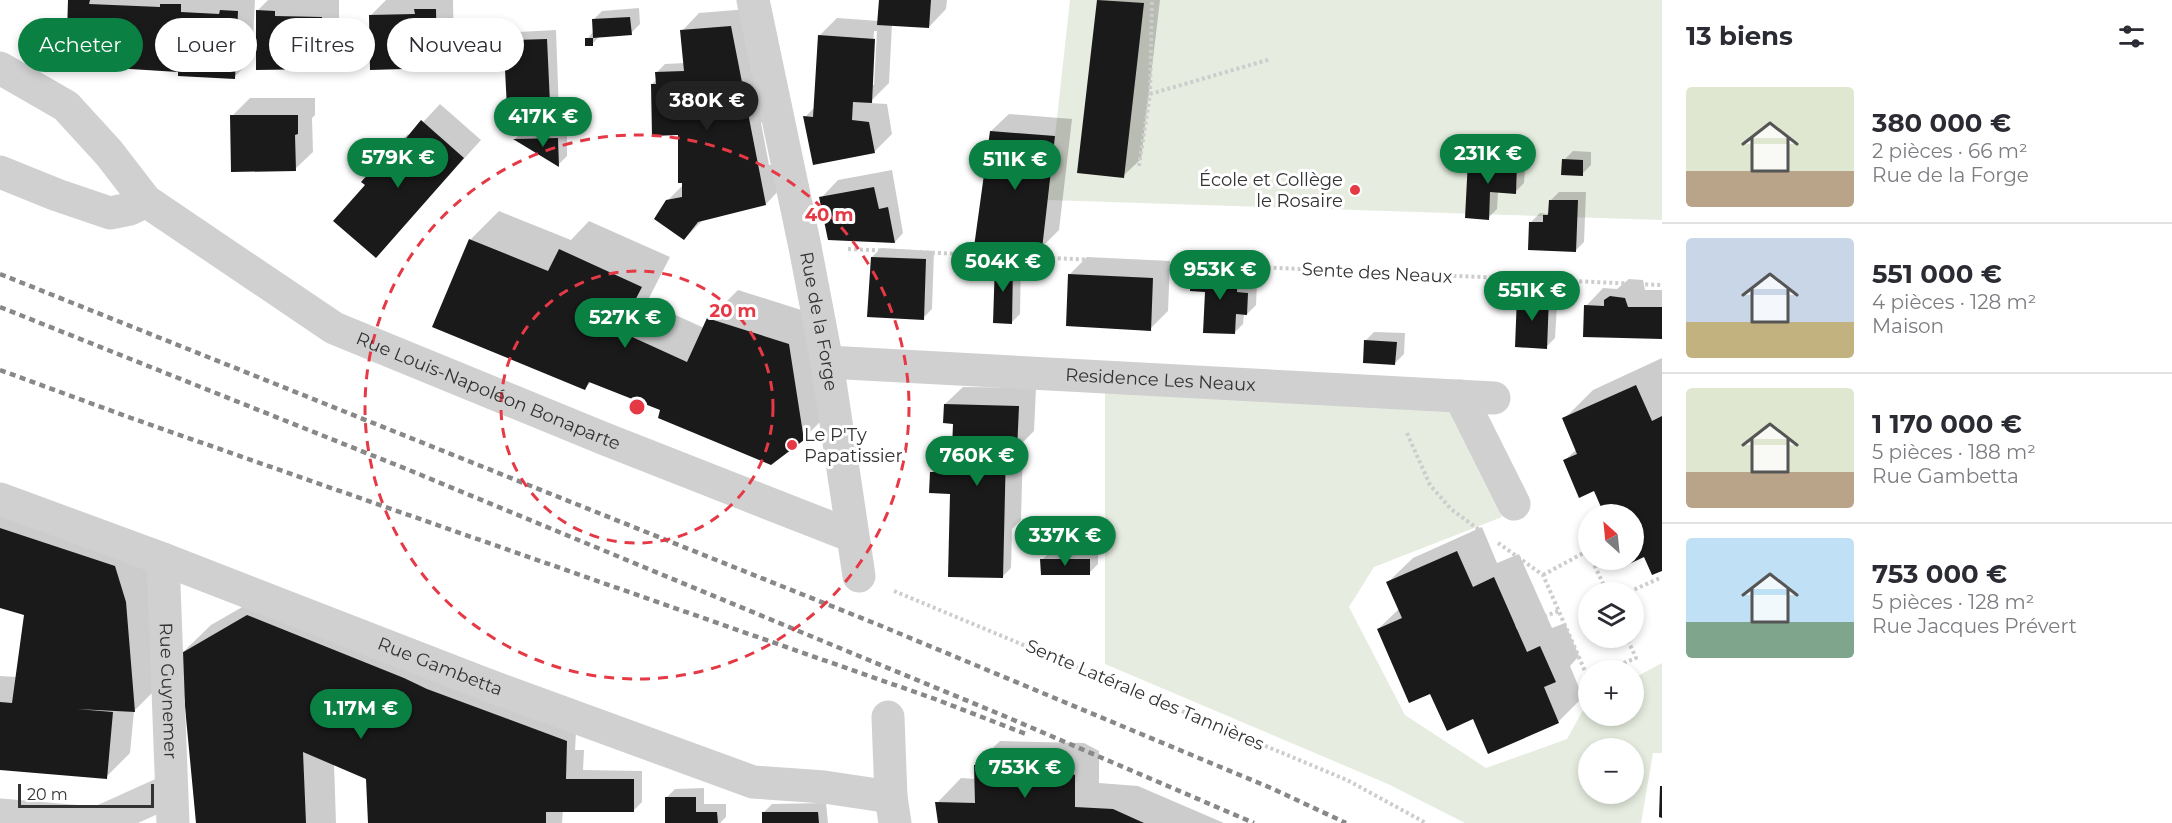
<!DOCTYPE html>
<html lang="fr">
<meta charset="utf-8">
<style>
body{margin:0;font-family:Montserrat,sans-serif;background:#f2f2f3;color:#2b2b33;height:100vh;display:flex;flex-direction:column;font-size:22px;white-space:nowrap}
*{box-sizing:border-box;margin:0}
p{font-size:20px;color:#7c7c81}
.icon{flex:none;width:33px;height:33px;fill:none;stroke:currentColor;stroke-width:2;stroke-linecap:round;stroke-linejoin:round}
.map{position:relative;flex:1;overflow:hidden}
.details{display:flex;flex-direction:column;background:#fff;width:510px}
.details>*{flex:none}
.top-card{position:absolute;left:18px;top:18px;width:570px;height:54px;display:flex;gap:12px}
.needle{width:39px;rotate:333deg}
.fabs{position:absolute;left:1578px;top:504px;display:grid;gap:12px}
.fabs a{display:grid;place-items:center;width:66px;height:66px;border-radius:50%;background:#fff;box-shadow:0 3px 9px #0003;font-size:30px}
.scale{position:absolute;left:18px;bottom:15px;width:136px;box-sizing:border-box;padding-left:6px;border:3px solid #333;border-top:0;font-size:16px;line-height:21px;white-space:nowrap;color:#333;-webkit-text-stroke:4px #fff;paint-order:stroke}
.price{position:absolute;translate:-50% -51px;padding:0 14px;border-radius:21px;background:#0b8043;color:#fff;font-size:20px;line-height:39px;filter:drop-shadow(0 2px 3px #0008)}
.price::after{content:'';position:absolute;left:50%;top:36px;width:18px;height:14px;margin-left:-9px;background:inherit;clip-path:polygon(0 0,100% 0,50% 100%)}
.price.active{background:#222;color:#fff}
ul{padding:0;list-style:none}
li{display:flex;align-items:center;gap:18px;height:150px;padding:0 24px}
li+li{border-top:2px solid #e1e1e2}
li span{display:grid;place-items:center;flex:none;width:168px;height:120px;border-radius:6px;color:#555}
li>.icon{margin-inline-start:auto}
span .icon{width:72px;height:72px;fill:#fffc;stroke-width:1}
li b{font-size:26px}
h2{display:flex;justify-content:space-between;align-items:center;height:72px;padding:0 24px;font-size:26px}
.tag{padding:0 21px;border-radius:27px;background:#fff;box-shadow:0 3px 9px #0003;font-size:21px;line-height:54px}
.tag.active{background:#0b8043;color:#fff}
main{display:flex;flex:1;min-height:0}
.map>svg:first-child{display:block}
.green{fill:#e6ecdf;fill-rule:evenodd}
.shadow{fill:#0003;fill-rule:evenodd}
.building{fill:#1a1a1a}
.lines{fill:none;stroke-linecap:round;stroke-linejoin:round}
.path{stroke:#cdcdcd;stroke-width:4;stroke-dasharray:3 3;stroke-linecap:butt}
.minor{stroke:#d0d0d0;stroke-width:33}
.rail{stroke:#888;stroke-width:4.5;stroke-dasharray:6 4.5;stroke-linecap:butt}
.ring{fill:none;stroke:#e63946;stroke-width:3;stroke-dasharray:10 8}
.poi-dot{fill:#e63946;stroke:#fff;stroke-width:2}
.labels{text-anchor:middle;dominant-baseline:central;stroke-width:6;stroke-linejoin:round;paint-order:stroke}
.poi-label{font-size:18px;fill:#333;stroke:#fff;text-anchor:end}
.street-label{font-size:18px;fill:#333;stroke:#fff}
.centre{fill:#e63946;stroke:#fff;stroke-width:3}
.ring-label{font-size:18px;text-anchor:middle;font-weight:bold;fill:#e63946;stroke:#fff;stroke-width:6;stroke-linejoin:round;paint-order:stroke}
</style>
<main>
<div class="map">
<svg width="1662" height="823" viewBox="0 0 1662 823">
<rect width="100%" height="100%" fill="#fff"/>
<path class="green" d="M1070,0H1662V220L1048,200Z
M1105,377L1448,395L1502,517L1374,567L1349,607L1405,715L1486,768L1567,739L1588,701V716H1634V678L1662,663V753H1653L1641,823H1465L1388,784L1105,664ZM1588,748H1634V794H1588Z"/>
<path class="shadow" d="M70,0H255L252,60L234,77L180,71Z
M268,0H339V50L321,68L257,11Z
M386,0H453L454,49L436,67L371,15Z
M880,0H947L946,9L929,27L892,24L889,83L869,103L887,104L892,134L874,152L805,117L816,106L820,35L837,18L879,21ZM874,31H877L874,85H871Z
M1098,0H1160L1141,159L1123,176L1078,172Z
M639,8L640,24L631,33L601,35L592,44L587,39L594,31L593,20L602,11Z
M748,9L770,114L761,123L769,165H780L783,186L766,204L702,221L684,239L667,201L684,184L679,134L652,84L657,79L656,73L665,64L685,63L682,31L699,13Z
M556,30L559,114L550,123L505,50L492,42L501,33Z
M250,98H315V115L312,118L313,152L295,169L232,116Z
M440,104L481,140L376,256L367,185L391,151L408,134L410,136Z
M1009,114L1072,119L1059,230L1041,248L991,131Z
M567,130V156L558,165L515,139L523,131Z
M1573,151L1591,152V165L1582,174L1564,160Z
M1479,152L1526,155L1524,183L1515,192L1498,191L1497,209L1488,218L1470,161Z
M892,170L903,233L895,242L821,198L838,180Z
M1559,192H1586L1584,242L1575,251L1531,222L1540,213L1547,214L1550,211V201Z
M499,211L571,240L589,221L670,257L647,302L704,328L709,319L738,290L817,315L832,410L803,439L662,409L592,381L585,388L470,240Z
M881,248L934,251L932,309L923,318L872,257Z
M1006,254L1021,255L1020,314L1011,323L997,263Z
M1087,257L1170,261L1168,311L1150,329L1069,275Z
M1202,263L1247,265L1246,284H1257L1256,305L1247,314H1244L1243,324L1234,333L1193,272Z
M1629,279L1643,280L1645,290H1662V338L1586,306L1603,288L1617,289Z
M1527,288L1558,289L1555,338L1546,347L1518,297Z
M1374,332L1405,333L1404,354L1395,363L1365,341Z
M1662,358V569L1645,555L1627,563L1626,560H1634V514H1606L1595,489L1565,460L1577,449L1564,419L1593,390Z
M963,387L1036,388L1034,431L1023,442L1021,520L1012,529L1011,568L1002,577L952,492L931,473L949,455H953L954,422L945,404Z
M0,488L139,542L150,577L159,686L134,711L130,753L106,777L0,768V676L17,677L26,614L0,606Z
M1482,527L1497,563L1519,554L1552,628L1565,623L1579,656L1570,666L1583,697L1559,721L1489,752L1474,717L1431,692L1378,629L1400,608L1388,582L1413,558Z
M1098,550V564L1089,573L1042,560L1051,551Z
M277,587L576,732L575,750H584L583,770L642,771V802L633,811L563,810L562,823H370L367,778L334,763L336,823H198L181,654L211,625Z
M1000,741L1084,743L1099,751V783L1138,786L1224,823H939L937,803L961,778L976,779L975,765Z
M704,788V804H726V817L720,823H667L666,798L675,789Z
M826,803L828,823H763V813L772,804Z"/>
<path class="building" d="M68,0H90L89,4L160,7V4H181V12L219,14L220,10L238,11L235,79L178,76V72L66,65Z
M879,0H931L929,28L877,25Z
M1097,0L1144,3L1124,178L1077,173Z
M414,9H436L437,68L370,70L369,15L415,14Z
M256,10L275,11V16L322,17V69L256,70Z
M630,17L632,35L593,38L592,19Z
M731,26L766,205L698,222L684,240L654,219L666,200L682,197V183H678V135L652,136L651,84H656L655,72L684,71L680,30Z
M818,35L875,39L872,103L853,102L852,120L869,122L875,153L813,165L803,116L813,117Z
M585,38H593V46H585Z
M547,39L551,125L508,127L504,51L491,52L490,41Z
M230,115H298V134L295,135L296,171L231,172Z
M421,120L464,158L376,258L333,221L365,185L361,182L390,150L393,154Z
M990,131L1055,136L1042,249L974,247Z
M558,138L559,167L513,139Z
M1562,159L1583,160V176L1561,175Z
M1468,160L1517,163L1516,194L1490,192L1489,220L1465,218Z
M874,187L879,209L888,207L895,243L828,240L819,197Z
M1549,200H1578L1576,252L1528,250L1529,222H1543V215H1548Z
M469,239L548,271L559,249L642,287L619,331L687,362L707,318L789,344L804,440L771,465L658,418L660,410L589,382L585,390L432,327Z
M871,257L926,259L924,320L867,317Z
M995,262L1013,263L1012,324L993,323Z
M1191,272L1238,273L1237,292L1248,293L1247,315L1236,314L1235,334L1203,333L1205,292L1190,291Z
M1068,274L1153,278L1151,331L1066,326Z
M1517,296L1549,297L1547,349L1515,347Z
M1610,296L1625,298L1628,307H1662V339L1583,337L1584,305L1604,306V300Z
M1364,340L1397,342L1395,365L1363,363Z
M1636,385L1652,421L1662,416V571L1652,575L1644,557L1627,565L1624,560H1634V514H1604L1594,491L1579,498L1563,460L1577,454L1562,418Z
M944,404L1019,406L1017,451L1006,450L1003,578L948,577L950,494L929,493L930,472H951L953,424L943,423Z
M0,528L115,566L126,602L135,712L77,709L113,712L107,779L0,770V702L12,703L24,615L0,608Z
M1457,551L1473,587L1494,577L1527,652L1540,646L1556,682L1544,687L1559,723L1488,754L1473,719L1447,731L1430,694L1409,703L1377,629L1402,618L1386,582Z
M1040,559H1090V575H1041Z
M247,615L404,678L427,689L567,741L566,779H634V812H546V823H368L366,779L303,752L306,823H196L180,654Z
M974,765L1059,767L1075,775V807L1113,809L1144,823H938L935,802L975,803Z
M1660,786H1662V818L1659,817Z
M665,797H696V812H717L718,823H665Z
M762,812H818L819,823H762Z"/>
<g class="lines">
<path class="path" d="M1150,94L1271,59
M1139,166L1150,94L1152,0
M848,249L1662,285
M1407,433L1430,485L1451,509L1482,532
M1498,543L1543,575L1588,678
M1592,560L1607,592
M1543,575L1587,551L1588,553
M894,591L1347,780L1426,823
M1629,592L1662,577
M1516,627L1559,611
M1607,670L1636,658L1627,638"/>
<g class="minor">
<path id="s1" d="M753,0L805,247L827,362L859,576"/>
<path id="s2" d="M0,68L66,106L109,153L146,201L334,328L605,439L852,536"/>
<path d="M0,172L57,195L110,213L130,209L146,201"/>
<path id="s3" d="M827,362L1494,398"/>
<path d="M1460,396L1514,504"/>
<path id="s4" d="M0,499L163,559L482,683L753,782L824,787L891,797"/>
<path id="s5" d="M163,559L173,823"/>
<path d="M888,717L891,797L895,823"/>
<path d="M0,815L94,823"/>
<path d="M98,823L171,790"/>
</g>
<path class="rail" d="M0,274L879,625L1271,788L1346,823
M0,307L409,470L1009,718L1254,823
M0,370L131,418L935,699L1026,734"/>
</g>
<g class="ring">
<circle cx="637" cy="407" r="136"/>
<circle cx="637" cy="407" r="272"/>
</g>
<g class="poi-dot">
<circle cx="1355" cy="190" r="6"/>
<circle cx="792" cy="445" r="6"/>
</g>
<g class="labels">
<g class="poi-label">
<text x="1343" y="180">École et Collège<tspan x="1343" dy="21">le Rosaire</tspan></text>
<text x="804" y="435" text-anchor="start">Le P'Ty<tspan x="804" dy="21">Papatissier</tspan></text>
</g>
<g class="street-label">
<text transform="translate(1377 273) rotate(3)">Sente des Neaux</text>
<text stroke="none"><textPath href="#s1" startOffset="328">Rue de la Forge</textPath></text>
<text stroke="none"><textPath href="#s3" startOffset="334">Residence Les Neaux</textPath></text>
<text stroke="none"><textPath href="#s2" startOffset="594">Rue Louis-Napoléon Bonaparte</textPath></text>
<text stroke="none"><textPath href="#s4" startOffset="471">Rue Gambetta</textPath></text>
<text stroke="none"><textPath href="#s5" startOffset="132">Rue Guynemer</textPath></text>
<text transform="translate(1145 695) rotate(23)">Sente Latérale des Tannières</text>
</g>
</g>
<circle cx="637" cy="407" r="9" class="centre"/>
<g class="ring-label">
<text x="829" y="221">40 m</text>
<text x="733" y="317">20 m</text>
</g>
</svg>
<div class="fabs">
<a><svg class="needle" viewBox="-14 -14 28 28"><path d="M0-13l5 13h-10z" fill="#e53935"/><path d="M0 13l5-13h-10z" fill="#7c7c81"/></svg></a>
<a><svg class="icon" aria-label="layers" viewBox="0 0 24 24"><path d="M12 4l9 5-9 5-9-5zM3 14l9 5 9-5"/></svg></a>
<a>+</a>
<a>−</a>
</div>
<div class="scale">20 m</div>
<b class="price active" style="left:707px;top:132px">380K €</b>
<b class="price" style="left:543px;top:148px">417K €</b>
<b class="price" style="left:1488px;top:185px">231K €</b>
<b class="price" style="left:398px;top:189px">579K €</b>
<b class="price" style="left:1015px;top:191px">511K €</b>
<b class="price" style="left:1003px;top:293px">504K €</b>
<b class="price" style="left:1220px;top:301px">953K €</b>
<b class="price" style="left:1532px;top:322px">551K €</b>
<b class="price" style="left:625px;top:349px">527K €</b>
<b class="price" style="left:977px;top:487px">760K €</b>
<b class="price" style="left:1065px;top:567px">337K €</b>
<b class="price" style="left:361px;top:740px">1.17M €</b>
<b class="price" style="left:1025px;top:799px">753K €</b>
<div class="top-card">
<a class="tag active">Acheter</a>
<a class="tag">Louer</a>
<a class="tag">Filtres</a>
<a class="tag">Nouveau</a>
</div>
</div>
<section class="details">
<h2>13 biens<svg class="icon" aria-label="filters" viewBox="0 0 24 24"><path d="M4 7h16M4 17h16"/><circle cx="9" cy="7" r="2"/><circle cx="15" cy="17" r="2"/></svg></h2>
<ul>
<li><span style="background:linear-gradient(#dfe7d0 70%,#b9a48a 0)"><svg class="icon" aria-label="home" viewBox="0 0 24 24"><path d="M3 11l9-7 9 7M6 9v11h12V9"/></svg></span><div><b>380 000 €</b><p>2 pièces · 66 m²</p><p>Rue de la Forge</p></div></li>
<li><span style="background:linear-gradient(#c9d6e8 70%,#c2b280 0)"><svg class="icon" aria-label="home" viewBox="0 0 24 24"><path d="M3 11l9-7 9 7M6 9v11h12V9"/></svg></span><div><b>551 000 €</b><p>4 pièces · 128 m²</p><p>Maison</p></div></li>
<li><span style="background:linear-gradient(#dfe7d0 70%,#b9a48a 0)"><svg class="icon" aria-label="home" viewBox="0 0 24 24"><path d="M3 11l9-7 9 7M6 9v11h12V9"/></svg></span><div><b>1 170 000 €</b><p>5 pièces · 188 m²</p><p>Rue Gambetta</p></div></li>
<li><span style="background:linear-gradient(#bfe0f5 70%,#7fa58c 0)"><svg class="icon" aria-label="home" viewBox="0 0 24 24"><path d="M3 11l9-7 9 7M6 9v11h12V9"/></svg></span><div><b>753 000 €</b><p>5 pièces · 128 m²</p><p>Rue Jacques Prévert</p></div></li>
</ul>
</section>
</main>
